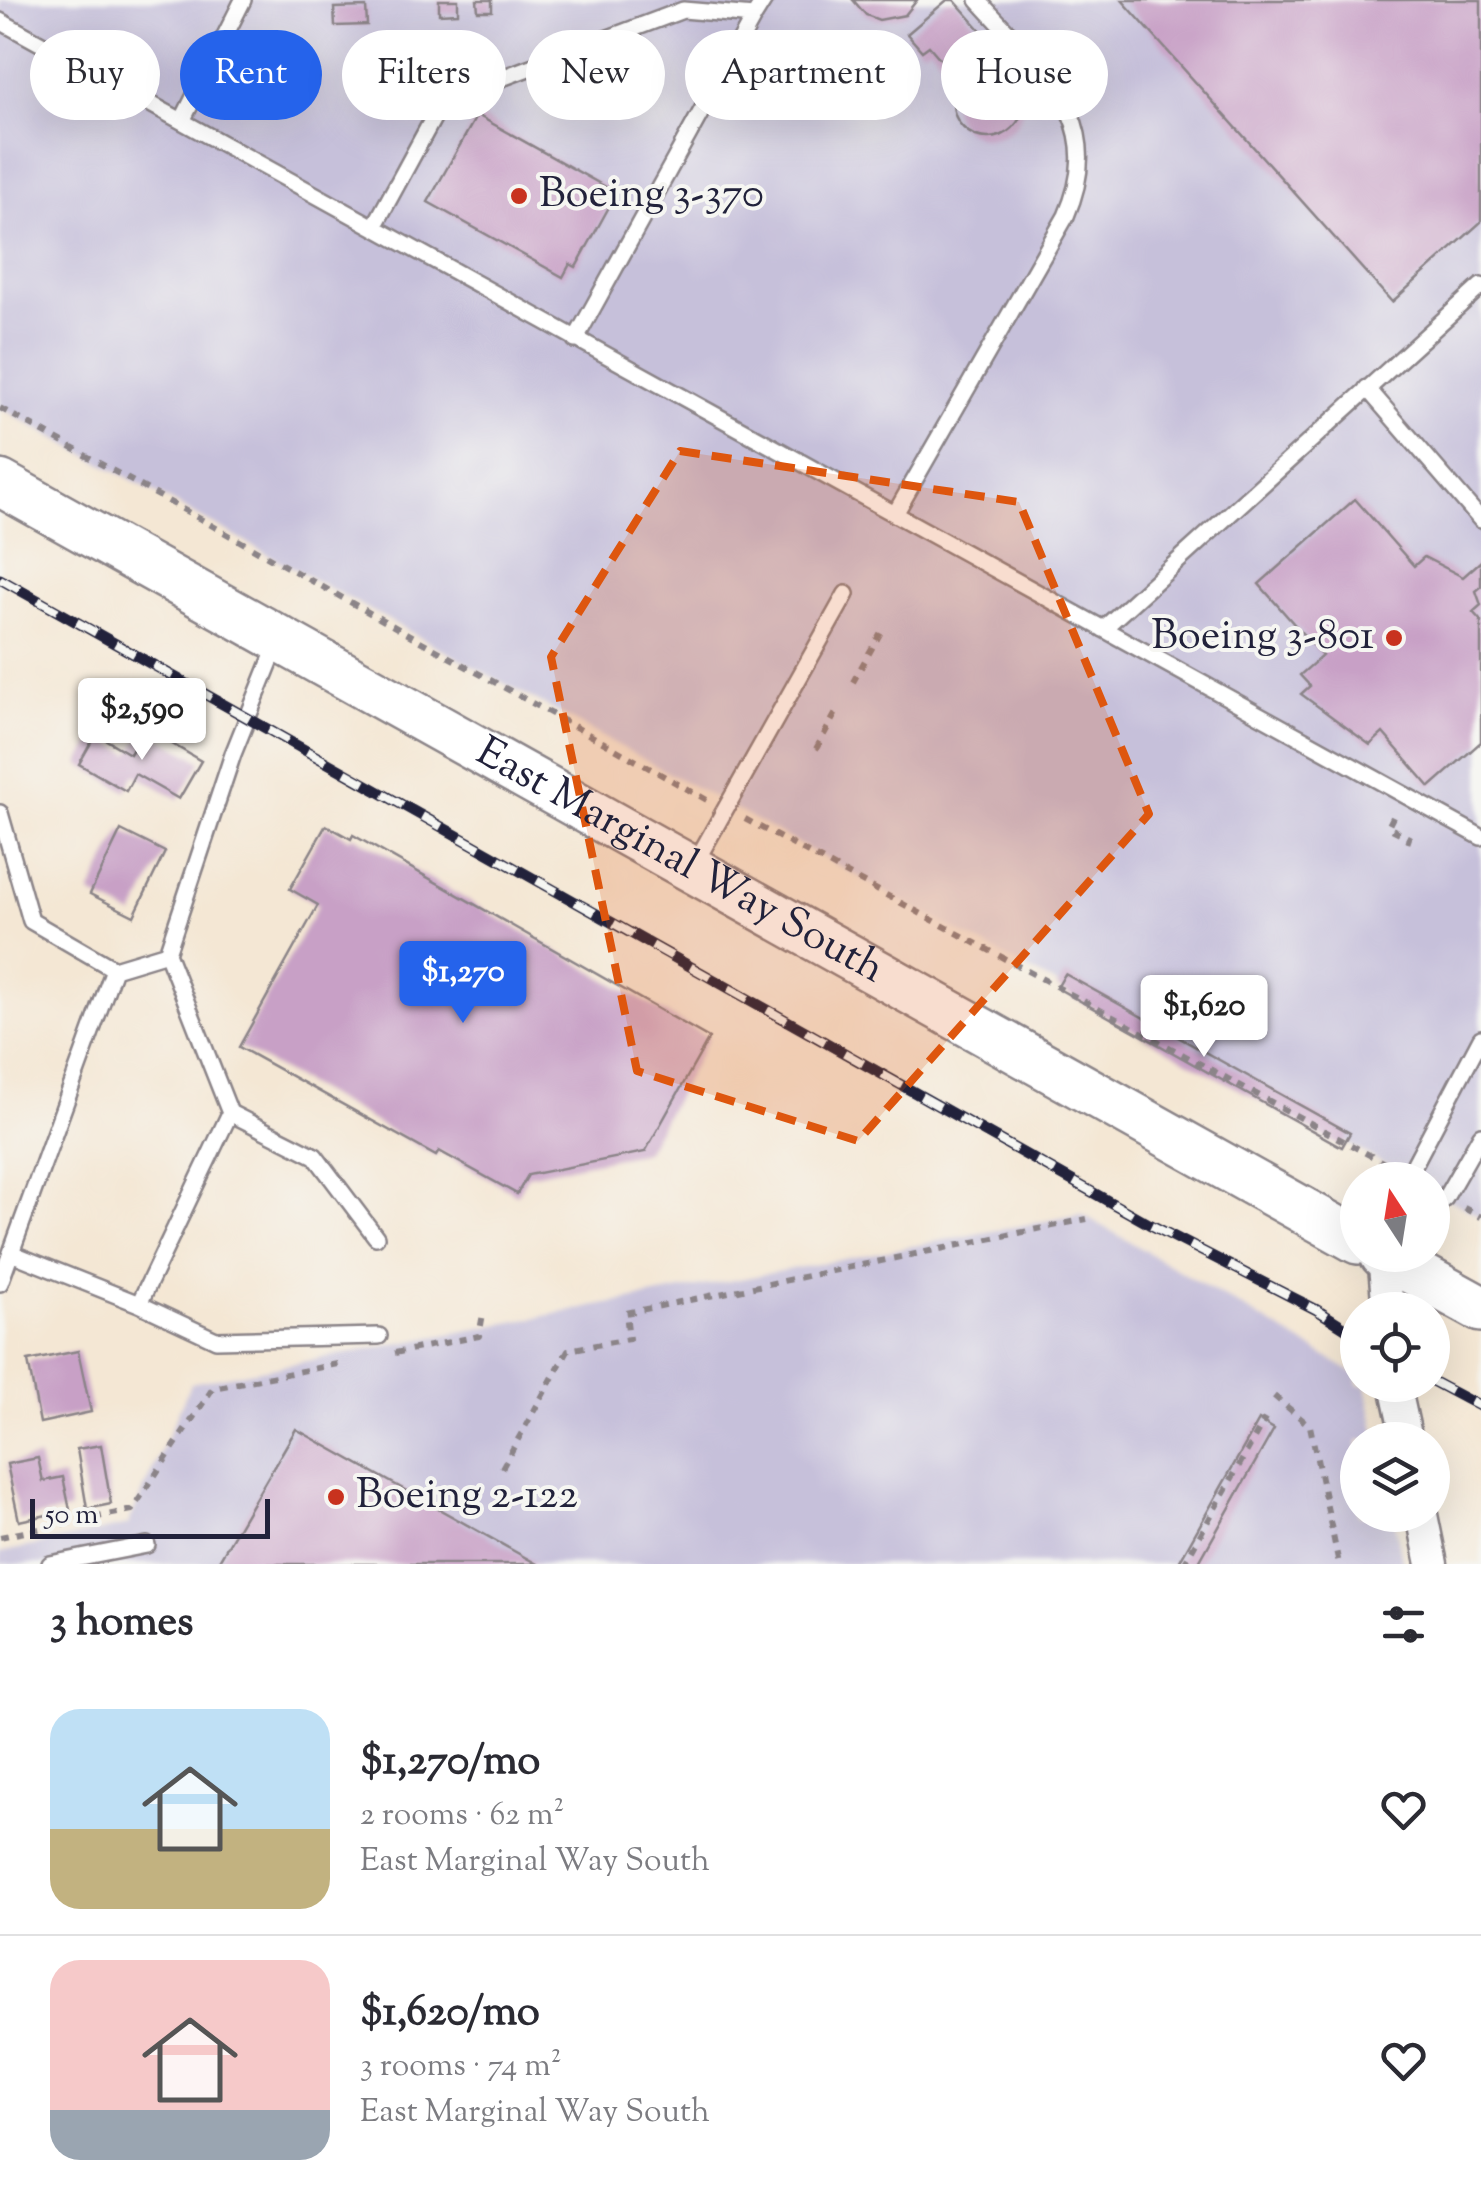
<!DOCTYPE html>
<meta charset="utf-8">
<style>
body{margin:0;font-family:"Sorts Mill Goudy",serif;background:#f2f2f3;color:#2b2b33;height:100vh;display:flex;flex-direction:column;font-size:38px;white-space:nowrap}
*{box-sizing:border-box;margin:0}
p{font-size:32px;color:#7c7c81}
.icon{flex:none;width:55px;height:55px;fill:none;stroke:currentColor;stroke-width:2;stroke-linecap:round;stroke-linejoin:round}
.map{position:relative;height:1564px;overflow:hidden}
.panel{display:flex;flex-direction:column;background:#fff;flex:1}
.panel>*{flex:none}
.hud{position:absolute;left:30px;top:30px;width:1422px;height:90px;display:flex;gap:20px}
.needle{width:65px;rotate:348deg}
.tools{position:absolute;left:1340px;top:1162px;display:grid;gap:20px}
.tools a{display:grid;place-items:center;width:110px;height:110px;border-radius:50%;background:#fff;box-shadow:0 10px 40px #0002;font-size:50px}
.scale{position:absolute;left:30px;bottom:25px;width:240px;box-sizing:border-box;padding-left:10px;border:5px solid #22223b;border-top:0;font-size:28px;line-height:35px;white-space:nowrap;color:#22223b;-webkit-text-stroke:8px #f6f6f2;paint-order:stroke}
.price{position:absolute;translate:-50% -85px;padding:0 22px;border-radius:10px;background:#fff;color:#222;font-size:32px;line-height:65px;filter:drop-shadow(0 2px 5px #0008)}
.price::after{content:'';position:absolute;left:50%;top:60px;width:30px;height:22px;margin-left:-15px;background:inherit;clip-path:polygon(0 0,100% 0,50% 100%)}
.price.current{background:#2563eb;color:#fff}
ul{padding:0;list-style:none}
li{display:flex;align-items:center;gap:30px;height:250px;padding:0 50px}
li+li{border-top:2px solid #e1e1e2}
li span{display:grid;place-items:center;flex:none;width:280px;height:200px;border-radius:30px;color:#555}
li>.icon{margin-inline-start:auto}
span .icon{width:120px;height:120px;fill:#fffc;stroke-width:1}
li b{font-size:42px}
h2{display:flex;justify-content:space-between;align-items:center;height:120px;padding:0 50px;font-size:42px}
.pill{padding:0 35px;border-radius:45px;background:#fff;box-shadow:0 10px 40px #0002;font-size:35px;line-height:90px}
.pill.current{background:#2563eb;color:#fff}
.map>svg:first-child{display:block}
.industrial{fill:#c6c0da}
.building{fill:#c8a0c6}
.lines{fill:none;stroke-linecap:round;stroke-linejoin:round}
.service-casing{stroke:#8b8488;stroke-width:20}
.minor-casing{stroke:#8b8488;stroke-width:35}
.primary-casing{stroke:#8b8488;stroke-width:50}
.path{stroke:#8b8488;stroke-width:6;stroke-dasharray:8 8;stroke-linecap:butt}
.service{stroke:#fff;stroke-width:15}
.minor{stroke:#fff;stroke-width:30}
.primary{stroke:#fff;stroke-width:45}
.rail-casing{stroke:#22223b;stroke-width:11}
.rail{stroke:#f6f6f2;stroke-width:8;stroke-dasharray:22;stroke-linecap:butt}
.marked{fill:#de560e;fill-opacity:0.2;stroke:#de560e;stroke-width:8;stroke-dasharray:20 12;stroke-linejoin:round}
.poi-dot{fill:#c8321e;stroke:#f6f6f2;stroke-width:4}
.labels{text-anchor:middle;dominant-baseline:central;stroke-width:8;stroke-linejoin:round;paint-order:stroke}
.poi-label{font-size:42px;fill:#22223b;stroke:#f6f6f2;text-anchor:start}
.street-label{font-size:42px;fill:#22223b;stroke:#f6f6f2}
</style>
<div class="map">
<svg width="1481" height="1564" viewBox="0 0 1481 1564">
<rect width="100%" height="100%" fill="#f6f6f2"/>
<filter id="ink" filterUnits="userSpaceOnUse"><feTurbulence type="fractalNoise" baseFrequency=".01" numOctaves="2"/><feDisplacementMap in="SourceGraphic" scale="20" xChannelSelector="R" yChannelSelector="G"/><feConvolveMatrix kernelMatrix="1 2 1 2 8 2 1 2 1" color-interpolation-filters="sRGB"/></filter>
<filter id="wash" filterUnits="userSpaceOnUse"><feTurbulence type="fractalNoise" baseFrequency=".0048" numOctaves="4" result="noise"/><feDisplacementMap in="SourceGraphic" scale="40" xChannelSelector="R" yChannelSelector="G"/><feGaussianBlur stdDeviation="2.25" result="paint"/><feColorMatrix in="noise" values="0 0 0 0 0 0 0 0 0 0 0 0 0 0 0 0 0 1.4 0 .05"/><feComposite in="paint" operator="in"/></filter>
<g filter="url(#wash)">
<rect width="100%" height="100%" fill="#f4e7d4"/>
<path class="industrial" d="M0,0H1481V1217L1433,1190L1432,1180H1414L0,408Z
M1082,1214L1357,1375L1358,1385H1366L1377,1440H1358V1515H1393L1403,1564H0V1553L128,1525L191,1383Z"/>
<g id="blocks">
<path class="building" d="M439,0H458V13L439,14Z
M477,0H492V11H478Z
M853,0H917L905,15L879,20L866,15Z
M947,0H954L985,35L948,68L929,46L922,51L907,34Z
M1122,0H1481V222L1392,302Z
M366,7L367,25L335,26L334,8Z
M953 103a35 35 0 1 1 70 0a35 35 0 1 1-70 0Z
M477,115L611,190L603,203L609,207L576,267L570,264L563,277L428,202Z
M1355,499L1414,566L1424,557L1463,577L1481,561V587L1476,591L1481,605L1473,612L1481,621V742L1430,787L1383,733L1370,745L1301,694L1310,686L1300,675L1322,656L1259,584Z
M145,728L201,761L179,799L135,774L126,791L79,764L96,734L130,754Z
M326,825L351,839L353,835L709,1038L645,1152L528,1175L517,1194L439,1151L436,1156L239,1047L318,905L290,889Z
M121,830L165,852L134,916L90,894Z
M1065,974L1350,1133L1342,1147L1057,988Z
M78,1351L91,1412L40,1423L28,1361Z
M1259,1420L1274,1429L1198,1564H1178Z
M296,1429L537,1564H217Z
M101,1445L111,1504L87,1509L77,1449Z
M38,1458L43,1481L63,1477L70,1510L19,1521L7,1464Z"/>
</g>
</g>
<g filter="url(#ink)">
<use href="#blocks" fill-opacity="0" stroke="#8b8488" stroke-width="2.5"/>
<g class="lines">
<g class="service-casing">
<path id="service" d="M0,21L1481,837
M182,121L243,0
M374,227L443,100L683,10L754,16L764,0
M575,340L754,16
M1367,388L1481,520
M895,514L1066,216C1110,116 1039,69 978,0
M1103,629L1481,286
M0,813L31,921L114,969
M694,865L846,594
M167,953L230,1113
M1406,1180L1481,1038
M1432,1209L1445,1198L1481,1135
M376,1237L315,1156L230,1113L139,1304L216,1340L379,1336
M11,1253L139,1304
M0,1283L114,969L167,953L233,754L278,642
M50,1564L147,1545"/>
</g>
<g class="minor-casing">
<path id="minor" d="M1383,1255L1388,1310
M1395,1385L1407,1440
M1422,1515L1432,1564"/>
</g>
<g class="primary-casing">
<g id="primary">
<path id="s1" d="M0,483L1358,1241"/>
<path d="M1383,1255L1481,1309"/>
</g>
</g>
<path class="path" d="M0,408L707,800
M853,682L881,632
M816,749L837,711
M1393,817L1388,827L1409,838L1406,847
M745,819L1390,1166
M1464,1208L1481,1217
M395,1353L479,1336L483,1314
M1274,1396L1310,1426L1339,1564
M502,1468L568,1350L629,1339L626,1313L1087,1219
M0,1537L132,1510L213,1388L343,1363
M1184,1564L1265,1419"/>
<use href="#service" class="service"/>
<use href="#minor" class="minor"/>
<use href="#primary" class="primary"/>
<g class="rail-casing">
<path id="rail" d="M0,579L1149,1224L1317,1310L1358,1336
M1432,1381L1481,1407"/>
</g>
<use href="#rail" class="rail"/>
</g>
</g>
<path class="marked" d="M680,451L1019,502L1149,814L858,1141L637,1071L551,657Z"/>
<g class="poi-dot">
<circle cx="519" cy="196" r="10"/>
<circle cx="1394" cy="638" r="10"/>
<circle cx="336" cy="1497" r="10"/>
</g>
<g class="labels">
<g class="poi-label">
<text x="539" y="196">Boeing 3-370</text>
<text x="1374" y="638" text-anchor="end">Boeing 3-801</text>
<text x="356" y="1497">Boeing 2-122</text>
</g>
<g class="street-label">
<text stroke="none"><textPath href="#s1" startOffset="778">East Marginal Way South</textPath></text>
</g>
</g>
</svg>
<div class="tools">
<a><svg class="needle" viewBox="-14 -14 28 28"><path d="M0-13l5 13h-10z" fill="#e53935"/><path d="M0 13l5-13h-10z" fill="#7c7c81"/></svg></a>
<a><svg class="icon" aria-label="locate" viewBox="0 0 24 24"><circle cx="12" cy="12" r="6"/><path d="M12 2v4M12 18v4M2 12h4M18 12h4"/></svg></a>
<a><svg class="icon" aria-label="layers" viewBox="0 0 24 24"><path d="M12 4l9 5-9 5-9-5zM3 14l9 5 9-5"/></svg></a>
</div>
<div class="scale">50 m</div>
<b class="price" style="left:142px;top:763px">$2,590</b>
<b class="price current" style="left:463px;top:1026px">$1,270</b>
<b class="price" style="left:1204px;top:1060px">$1,620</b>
<div class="hud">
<a class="pill">Buy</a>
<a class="pill current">Rent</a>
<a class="pill">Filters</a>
<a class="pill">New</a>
<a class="pill">Apartment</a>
<a class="pill">House</a>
</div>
</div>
<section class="panel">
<h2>3 homes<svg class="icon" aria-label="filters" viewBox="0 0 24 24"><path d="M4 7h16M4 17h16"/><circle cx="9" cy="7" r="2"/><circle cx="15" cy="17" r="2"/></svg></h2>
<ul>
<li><span style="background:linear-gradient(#bfe0f5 60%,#c2b280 0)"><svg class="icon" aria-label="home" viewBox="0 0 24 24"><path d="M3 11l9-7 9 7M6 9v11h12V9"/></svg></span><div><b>$1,270/mo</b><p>2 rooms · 62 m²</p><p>East Marginal Way South</p></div><svg class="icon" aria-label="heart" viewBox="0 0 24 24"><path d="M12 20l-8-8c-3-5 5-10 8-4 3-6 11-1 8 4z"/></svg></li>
<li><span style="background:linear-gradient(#f6c9c9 75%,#9aa5b1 0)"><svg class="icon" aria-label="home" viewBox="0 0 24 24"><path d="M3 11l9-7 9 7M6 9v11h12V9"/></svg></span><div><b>$1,620/mo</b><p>3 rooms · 74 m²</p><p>East Marginal Way South</p></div><svg class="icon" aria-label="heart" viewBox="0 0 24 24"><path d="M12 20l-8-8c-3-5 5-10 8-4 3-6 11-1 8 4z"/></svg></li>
</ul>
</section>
